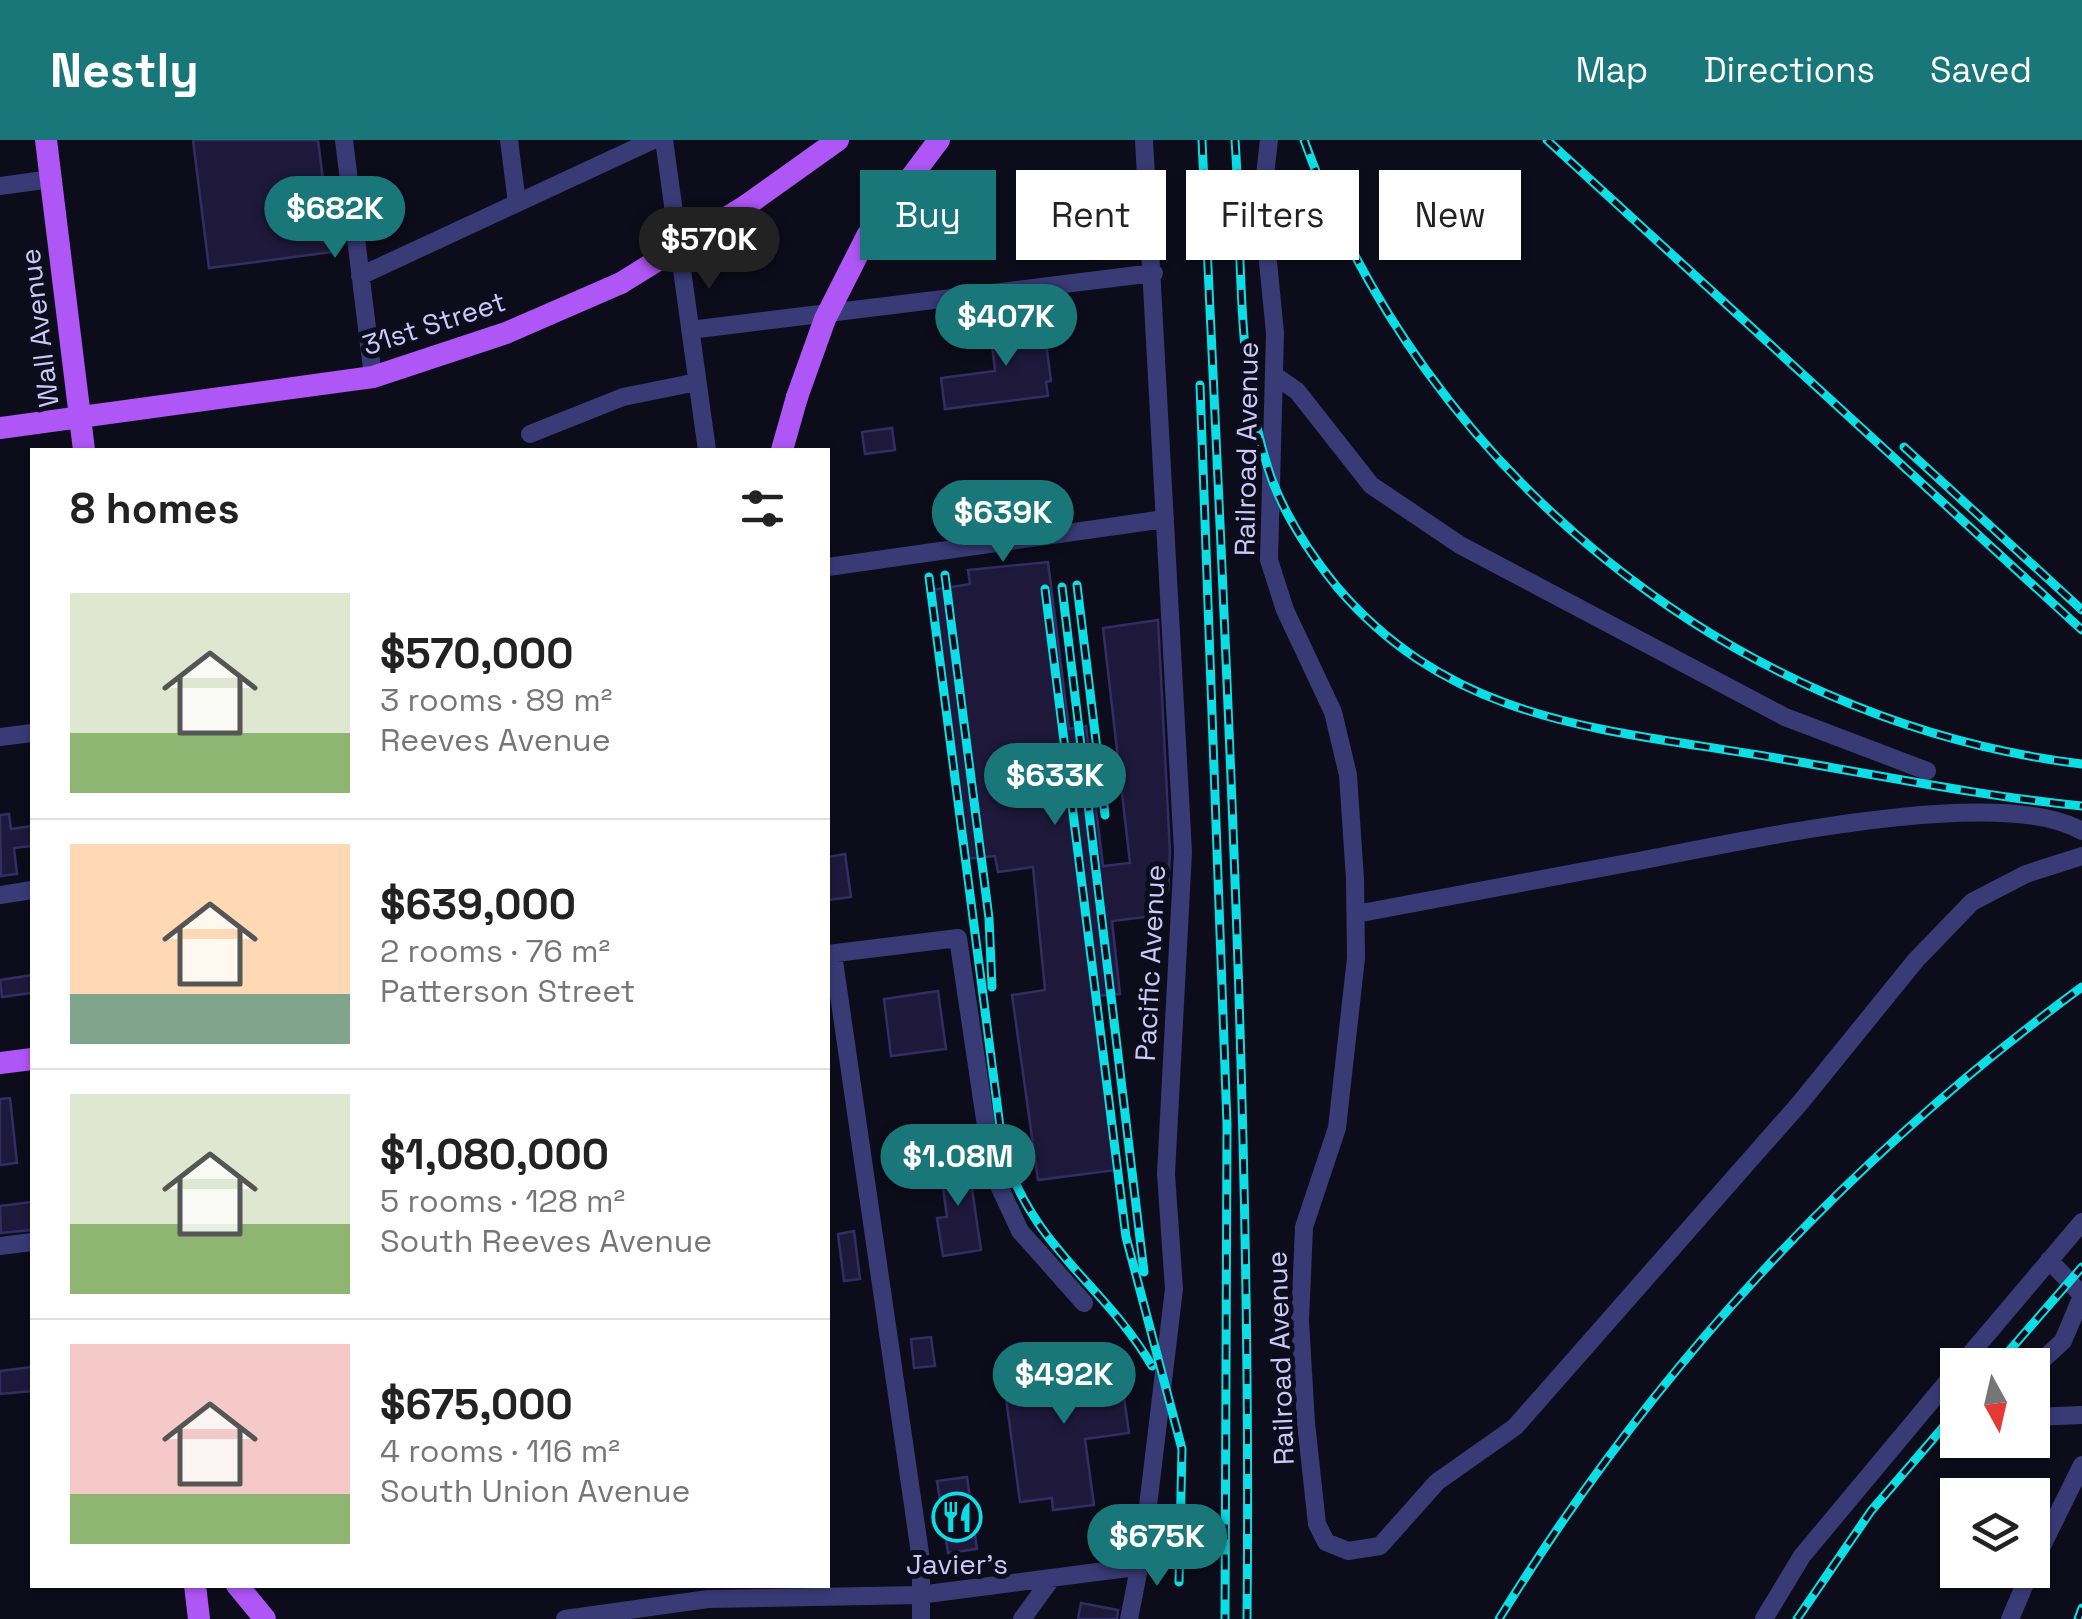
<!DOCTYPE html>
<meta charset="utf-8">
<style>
body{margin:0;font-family:"Space Grotesk",sans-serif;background:#f6f6f6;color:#222;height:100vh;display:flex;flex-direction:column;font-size:38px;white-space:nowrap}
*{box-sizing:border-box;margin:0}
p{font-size:32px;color:#767676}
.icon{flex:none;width:55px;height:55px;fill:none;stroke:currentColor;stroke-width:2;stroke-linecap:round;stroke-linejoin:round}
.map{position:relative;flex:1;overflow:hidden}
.details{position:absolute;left:30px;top:308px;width:800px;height:1140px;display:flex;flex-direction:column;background:#fff;border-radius:0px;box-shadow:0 2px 8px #0004}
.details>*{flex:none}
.top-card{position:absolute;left:860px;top:30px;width:950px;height:90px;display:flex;gap:20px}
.needle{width:65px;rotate:172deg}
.buttons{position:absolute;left:1940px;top:1208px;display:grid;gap:20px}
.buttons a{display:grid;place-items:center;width:110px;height:110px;border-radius:0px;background:#fff;box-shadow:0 2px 8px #0004;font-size:50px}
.price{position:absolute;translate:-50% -85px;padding:0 22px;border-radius:35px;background:#197679;color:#fff;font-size:32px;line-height:65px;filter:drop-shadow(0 2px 5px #0008)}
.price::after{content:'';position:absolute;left:50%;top:60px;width:30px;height:22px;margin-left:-15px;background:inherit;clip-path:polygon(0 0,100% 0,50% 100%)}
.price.active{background:#222;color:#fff}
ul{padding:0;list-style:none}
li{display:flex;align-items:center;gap:30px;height:250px;padding:0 40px}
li+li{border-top:2px solid #e0e0e0}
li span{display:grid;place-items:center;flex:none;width:280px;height:200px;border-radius:0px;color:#555}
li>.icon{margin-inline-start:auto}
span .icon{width:120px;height:120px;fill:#fffc;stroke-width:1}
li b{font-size:42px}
h2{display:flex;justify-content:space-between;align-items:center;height:120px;padding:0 40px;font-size:42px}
.tag{padding:0 35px;border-radius:0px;background:#fff;box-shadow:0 2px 8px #0004;font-size:35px;line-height:90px}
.tag.active{background:#197679;color:#fff}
header{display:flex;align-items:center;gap:60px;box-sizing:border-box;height:140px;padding:0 50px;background:#197679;color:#fff}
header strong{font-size:48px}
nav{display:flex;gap:55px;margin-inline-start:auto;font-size:35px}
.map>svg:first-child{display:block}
.building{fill:#1e193b;stroke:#342c65;stroke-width:2.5}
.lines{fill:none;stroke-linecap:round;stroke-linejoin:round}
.minor{stroke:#393b77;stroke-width:18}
.major{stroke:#af56f6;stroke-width:22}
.rail-casing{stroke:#0ddde4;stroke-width:9}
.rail{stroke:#0d0c1b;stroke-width:5;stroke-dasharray:15;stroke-linecap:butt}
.major-bridge{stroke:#af56f6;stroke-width:22}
.labels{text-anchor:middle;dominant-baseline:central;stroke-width:10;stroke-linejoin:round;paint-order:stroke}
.street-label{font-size:28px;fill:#cbc9fc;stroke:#0d0c1b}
.poi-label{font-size:28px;fill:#cbc9fc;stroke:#0d0c1b}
</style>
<header>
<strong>Nestly</strong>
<nav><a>Map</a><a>Directions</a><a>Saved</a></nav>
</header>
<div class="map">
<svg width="2082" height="1479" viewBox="0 0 2082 1479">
<rect width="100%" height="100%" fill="#0d0c1b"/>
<path class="building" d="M193,0H318L332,112L209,128Z
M1043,180L1051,241L1046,242L1048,256L945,269L941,238L995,231L990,186Z
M892,288L895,310L865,314L862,292Z
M1048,422L1069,589L1086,586L1103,726L1130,723L1103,488L1158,480L1170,712L1168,752L1151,754L1154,776L1112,781L1120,854L1096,856L1116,1030L1038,1040L1012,855L1045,850L1033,727L998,732L995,716L966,719L932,450L970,444L968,430Z
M9,674L11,689L32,686V706L14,708L17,734L1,736L0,675Z
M845,714L851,757L828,760V717Z
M32,835V853L2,857L0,840Z
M938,851L946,909L891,916L884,859Z
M10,958L17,1023L0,1025V959Z
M967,1015L981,1110L943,1116L937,1078L947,1077L939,1019Z
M32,1062V1090L1,1093L0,1066Z
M854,1091L860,1139L844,1141L838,1094Z
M931,1197L935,1226L914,1228L911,1199Z
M1118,1214L1129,1293L1085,1299L1094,1365L1053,1370L1052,1358L1020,1362L1004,1243L1055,1236L1054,1222Z
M32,1227V1251L0,1254V1231Z
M967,1337L977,1409L948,1413L937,1341Z
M1081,1463L1118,1470L1117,1479H1078Z"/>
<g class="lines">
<path class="minor" d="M344,0L373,237
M509,0L517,63
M664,0L707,310
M1269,0L1262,61L1275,193L1269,420L1285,470L1333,572L1348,635L1355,739L1356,818L1337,988L1304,1087L1300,1181L1306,1283L1317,1384L1326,1402L1348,1411L1380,1406L1437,1342L1515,1287L1800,963L1916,820L1972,762L2026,734L2082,716
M0,46L51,39
M360,136L653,0
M690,190L1154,133
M1274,235L1297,251L1371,345L1460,405L1785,577L1927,631
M530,294L623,257L697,242
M828,427L1165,379
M0,597L32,593
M0,755L32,750
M1356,774C1448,757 1541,739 1633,722C1730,704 1999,642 2082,691
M828,814L958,798L993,1033L1020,1091L1084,1163
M833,814L921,1420V1479
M0,1106L32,1102
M2049,1120L2082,1155
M1961,1225L2082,1082
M2032,1230L2063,1201L2082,1156
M2032,1277L2082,1275
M2032,1426L2082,1325
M565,1479L708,1459L919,1455L1136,1427
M1022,1479L1052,1438
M1129,1479L1143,1408L1174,1149L1166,1034L1183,712L1144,0
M1764,1479L1802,1416L1958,1229
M2010,1479L2031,1430"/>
<path class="major" d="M46,0L84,310
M747,65L838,0
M867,96L939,0
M0,288L373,237L506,193L621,143
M782,310L797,257
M0,923L32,919
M195,1445L199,1479
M237,1445L265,1479"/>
<g class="rail-casing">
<path id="rail" d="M1202,0C1225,493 1252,985 1247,1479
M1235,0C1243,112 1234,230 1271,337C1285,376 1311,415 1337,447C1456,586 1608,589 1776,618C1878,635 1979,656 2082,666
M1304,0C1423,330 1732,582 2082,624
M1547,0L2082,490
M1200,245L1227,984L1225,1479
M1904,307L2082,470
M945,435L989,778L992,847
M929,437L1003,1010C1033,1109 1104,1144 1152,1226
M1077,445L1105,675
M1062,447L1144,1132
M1045,449L1126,1097L1182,1309L1179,1442
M1997,1225L2082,1127
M1499,1479C1651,1232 1848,1018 2082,847
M1797,1479L1871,1371L1958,1270
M2078,1479L2082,1468"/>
</g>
<use href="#rail" class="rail"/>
<path class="major-bridge" d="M621,143L747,65
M797,257L825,179L867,96"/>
</g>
<defs>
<g id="restaurant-ring" transform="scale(2.5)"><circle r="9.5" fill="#0d0c1b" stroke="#0ddde4" stroke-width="1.5"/><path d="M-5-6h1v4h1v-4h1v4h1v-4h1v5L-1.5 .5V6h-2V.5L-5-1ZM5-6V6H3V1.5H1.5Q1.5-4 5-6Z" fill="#0ddde4"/></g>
</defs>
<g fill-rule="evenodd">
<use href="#restaurant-ring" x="957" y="1377"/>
</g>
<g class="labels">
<g class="street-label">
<text transform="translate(434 183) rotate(-18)">31st Street</text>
<text transform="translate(39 188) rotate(-97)">Wall Avenue</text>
<text transform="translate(1246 309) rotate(-89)">Railroad Avenue</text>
<text transform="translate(1150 823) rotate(-87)">Pacific Avenue</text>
<text transform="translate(1280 1218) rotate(-92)">Railroad Avenue</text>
</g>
<g class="poi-label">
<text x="957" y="1424">Javier's</text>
</g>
</g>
</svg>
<div class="buttons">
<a><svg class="needle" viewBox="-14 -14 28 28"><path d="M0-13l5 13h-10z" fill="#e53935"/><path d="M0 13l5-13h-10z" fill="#767676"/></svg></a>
<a><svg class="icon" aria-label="layers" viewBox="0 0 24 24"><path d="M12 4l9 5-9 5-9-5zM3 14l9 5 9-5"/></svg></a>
</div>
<b class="price" style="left:335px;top:121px">$682K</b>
<b class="price active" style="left:709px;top:152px">$570K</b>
<b class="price" style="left:1006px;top:229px">$407K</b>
<b class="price" style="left:1003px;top:425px">$639K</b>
<b class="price" style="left:1055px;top:688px">$633K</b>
<b class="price" style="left:958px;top:1069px">$1.08M</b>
<b class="price" style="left:1064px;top:1287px">$492K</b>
<b class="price" style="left:1157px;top:1449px">$675K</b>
<div class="top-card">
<a class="tag active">Buy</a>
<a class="tag">Rent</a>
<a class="tag">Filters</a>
<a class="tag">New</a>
</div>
<section class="details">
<h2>8 homes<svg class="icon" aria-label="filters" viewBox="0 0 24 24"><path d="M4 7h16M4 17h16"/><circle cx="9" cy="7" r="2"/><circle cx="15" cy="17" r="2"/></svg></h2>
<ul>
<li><span style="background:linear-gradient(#dfe7d0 70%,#8fb573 0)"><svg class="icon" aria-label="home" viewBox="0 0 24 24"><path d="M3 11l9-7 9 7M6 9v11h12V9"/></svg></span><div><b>$570,000</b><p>3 rooms · 89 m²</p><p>Reeves Avenue</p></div></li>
<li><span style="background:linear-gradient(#ffd9b3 75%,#7fa58c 0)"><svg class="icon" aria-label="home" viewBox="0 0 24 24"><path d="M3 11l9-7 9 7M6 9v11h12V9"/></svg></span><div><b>$639,000</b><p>2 rooms · 76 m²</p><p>Patterson Street</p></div></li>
<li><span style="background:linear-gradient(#dfe7d0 65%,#8fb573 0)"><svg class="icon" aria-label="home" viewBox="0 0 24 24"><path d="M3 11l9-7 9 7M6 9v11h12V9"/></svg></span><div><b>$1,080,000</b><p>5 rooms · 128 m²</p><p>South Reeves Avenue</p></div></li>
<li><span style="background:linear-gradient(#f6c9c9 75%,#8fb573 0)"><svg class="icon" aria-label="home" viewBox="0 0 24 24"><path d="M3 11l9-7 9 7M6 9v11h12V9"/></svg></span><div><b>$675,000</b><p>4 rooms · 116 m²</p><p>South Union Avenue</p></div></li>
</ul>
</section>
</div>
